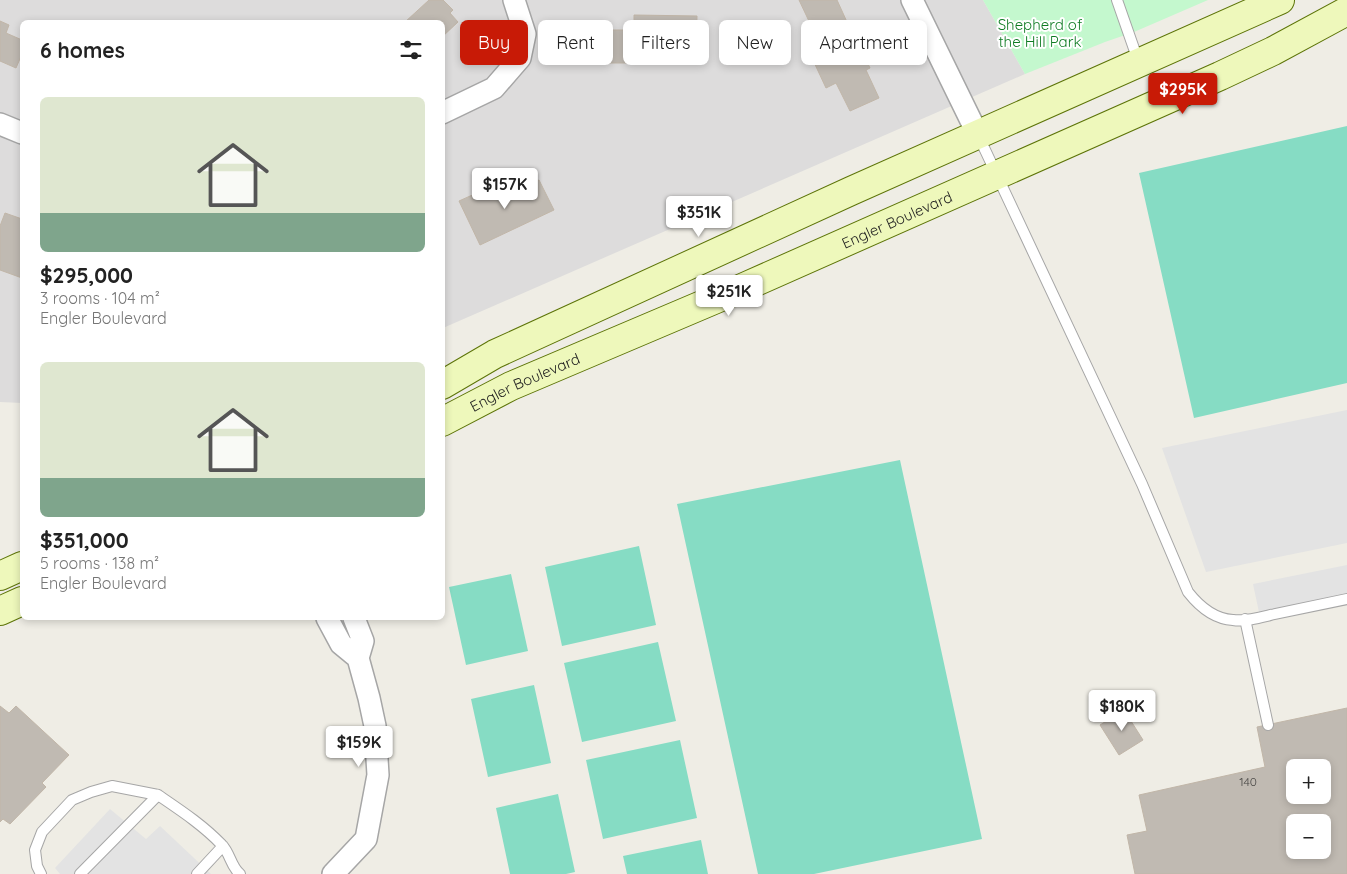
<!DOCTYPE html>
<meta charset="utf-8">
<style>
body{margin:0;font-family:Quicksand,sans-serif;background:#f2f2f2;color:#222;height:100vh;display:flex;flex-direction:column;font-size:19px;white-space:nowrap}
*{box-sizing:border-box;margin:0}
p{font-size:16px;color:#767676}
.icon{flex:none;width:28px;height:28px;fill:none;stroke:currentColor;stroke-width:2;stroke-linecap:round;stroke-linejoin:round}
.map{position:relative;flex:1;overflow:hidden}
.sheet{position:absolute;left:20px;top:20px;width:425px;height:600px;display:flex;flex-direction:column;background:#fff;border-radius:8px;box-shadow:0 2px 8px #0003}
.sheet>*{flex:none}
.guide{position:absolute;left:460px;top:20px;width:475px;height:45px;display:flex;gap:10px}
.tools{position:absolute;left:1286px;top:759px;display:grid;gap:10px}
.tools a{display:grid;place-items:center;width:45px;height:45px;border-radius:8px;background:#fff;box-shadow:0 2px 8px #0003;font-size:25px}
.price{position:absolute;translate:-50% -42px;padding:0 11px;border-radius:5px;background:#fff;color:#222;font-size:16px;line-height:32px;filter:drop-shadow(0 1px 2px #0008)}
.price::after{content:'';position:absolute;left:50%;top:30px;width:15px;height:11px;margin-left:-8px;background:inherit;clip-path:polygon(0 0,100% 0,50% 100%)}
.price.active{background:#c81a06;color:#fff}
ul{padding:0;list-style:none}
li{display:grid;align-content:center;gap:10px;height:265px;padding:0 20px}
li span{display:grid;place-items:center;height:155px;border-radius:8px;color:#555}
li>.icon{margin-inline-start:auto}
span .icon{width:90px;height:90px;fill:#fffc;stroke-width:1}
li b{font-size:21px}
h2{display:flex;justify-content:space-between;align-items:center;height:60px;padding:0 20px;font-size:21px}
.tag{padding:0 18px;border-radius:8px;background:#fff;box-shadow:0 2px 8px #0003;font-size:18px;line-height:45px}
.tag.active{background:#c81a06;color:#fff}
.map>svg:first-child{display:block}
.residential{fill:#dddcdc}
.park{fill:#c4f8ce}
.pitch{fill:#86dcc4}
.parking{fill:#e3e3e3}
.building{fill:#c0bab2;stroke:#c1b6a8;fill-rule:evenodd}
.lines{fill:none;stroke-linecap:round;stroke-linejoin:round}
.service-casing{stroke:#a6a6a6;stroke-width:12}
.minor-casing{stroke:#a6a6a6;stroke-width:24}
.secondary-casing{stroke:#5d7408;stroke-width:30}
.service{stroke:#fff;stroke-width:10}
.minor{stroke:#fff;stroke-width:21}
.secondary{stroke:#eef8bb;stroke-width:28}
.labels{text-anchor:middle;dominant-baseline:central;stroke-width:4;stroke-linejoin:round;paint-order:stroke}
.number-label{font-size:12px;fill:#474644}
.park-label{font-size:15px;fill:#0f7b23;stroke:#fff}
.street-label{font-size:15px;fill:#1f1f1f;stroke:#fff}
</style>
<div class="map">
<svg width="1347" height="874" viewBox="0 0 1347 874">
<rect width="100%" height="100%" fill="#efede5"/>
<path class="residential" d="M0,0H983L1025,74L443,328L442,22H22V403L0,402Z"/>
<path class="park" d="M983,0H1208L1134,32L1105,42L1025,74Z"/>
<path class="pitch" d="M1347,126V383L1194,418L1139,173Z
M900,460L982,839L814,874H758L677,504Z
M639,546L656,625L562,646L545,567Z
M511,574L528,651L466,665L449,587Z
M658,642L676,721L582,742L564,663Z
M534,685L551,763L488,777L471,699Z
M680,740L697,818L603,839L586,760Z
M558,794L575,872L566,874H510L496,808Z
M701,840L708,874H627L623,856Z"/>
<path class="parking" d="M1347,410V543L1206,572L1162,448Z
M1347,565V599L1260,617L1253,584Z
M110,809L146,839L160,826L211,874H60L55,868Z"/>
<path class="building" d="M429,0H443L453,10L450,13L458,22L442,37V22H405Z
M799,0H837L847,22L816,36Z
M634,15L697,16L696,57L641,56V63H608V30H634Z
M0,21L9,25L6,33L22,40V54L16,68L0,61Z
M856,38L870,68L866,70L879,98L850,111L836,83L826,88L812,58Z
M539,180L554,210L480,245L459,201L488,188L491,195L499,191L502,197Z
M5,213L22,219V278L0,270V226Z
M0,706L9,713L16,706L69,755L42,783L46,787L10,824L3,819L0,822Z
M1347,708V874H1135L1127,835L1147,831L1139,795L1265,767L1257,727ZM1295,768H1322V795H1295ZM1295,822H1322V850H1295Z
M1124,710L1143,740L1119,755L1100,725Z"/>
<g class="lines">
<g class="service-casing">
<path id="service" d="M1117,0L1139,63
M978,135L1142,484L1188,592C1199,606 1214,619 1233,620C1246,622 1262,617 1275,614C1299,609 1323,604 1347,599
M1245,619L1268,725
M41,874L37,866L35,850L42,832L72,800L91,792L112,786L158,795
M80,874L158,795C180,810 203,825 222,845C230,853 231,867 240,874
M197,874L223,846"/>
</g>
<g class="minor-casing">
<path id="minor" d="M912,0L978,135
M442,113L494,88L520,58L525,34L514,0
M0,124L22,133
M327,618L341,644L358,658L369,698L375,726L378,775L366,839L333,874
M354,618L363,641L358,658"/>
</g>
<g class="secondary-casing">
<g id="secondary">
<path d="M442,385L495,354L851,191L1280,0"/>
<path id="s1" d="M442,422L511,386L742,288L1220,76L1273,51L1347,11"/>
<path d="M0,576L22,566"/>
<path d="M0,611L22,601"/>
</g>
</g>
<use href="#service" class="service"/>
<use href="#minor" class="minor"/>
<use href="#secondary" class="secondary"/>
</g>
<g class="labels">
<g class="number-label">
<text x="1248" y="781">140</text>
</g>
<g class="park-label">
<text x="1040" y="24">Shepherd of<tspan x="1040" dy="17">the Hill Park</tspan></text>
</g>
<g class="street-label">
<text stroke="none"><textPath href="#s1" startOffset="498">Engler Boulevard</textPath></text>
<text stroke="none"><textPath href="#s1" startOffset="92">Engler Boulevard</textPath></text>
</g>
</g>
</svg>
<div class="tools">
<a>+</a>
<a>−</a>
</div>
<b class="price active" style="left:1183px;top:115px">$295K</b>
<b class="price" style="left:505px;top:210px">$157K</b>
<b class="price" style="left:699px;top:238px">$351K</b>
<b class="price" style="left:729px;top:317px">$251K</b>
<b class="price" style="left:1122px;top:732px">$180K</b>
<b class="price" style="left:359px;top:768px">$159K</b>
<div class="guide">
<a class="tag active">Buy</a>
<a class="tag">Rent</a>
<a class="tag">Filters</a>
<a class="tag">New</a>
<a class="tag">Apartment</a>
</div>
<section class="sheet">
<h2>6 homes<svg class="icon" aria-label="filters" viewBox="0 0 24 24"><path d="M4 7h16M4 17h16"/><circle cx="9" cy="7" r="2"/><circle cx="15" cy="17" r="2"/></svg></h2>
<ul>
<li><span style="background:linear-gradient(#dfe7d0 75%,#7fa58c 0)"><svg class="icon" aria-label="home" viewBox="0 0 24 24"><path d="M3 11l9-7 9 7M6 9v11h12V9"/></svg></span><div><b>$295,000</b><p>3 rooms · 104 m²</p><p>Engler Boulevard</p></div></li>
<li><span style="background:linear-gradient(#dfe7d0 75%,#7fa58c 0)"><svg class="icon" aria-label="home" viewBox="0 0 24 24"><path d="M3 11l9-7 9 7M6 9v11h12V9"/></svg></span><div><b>$351,000</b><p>5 rooms · 138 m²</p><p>Engler Boulevard</p></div></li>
</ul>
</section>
</div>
